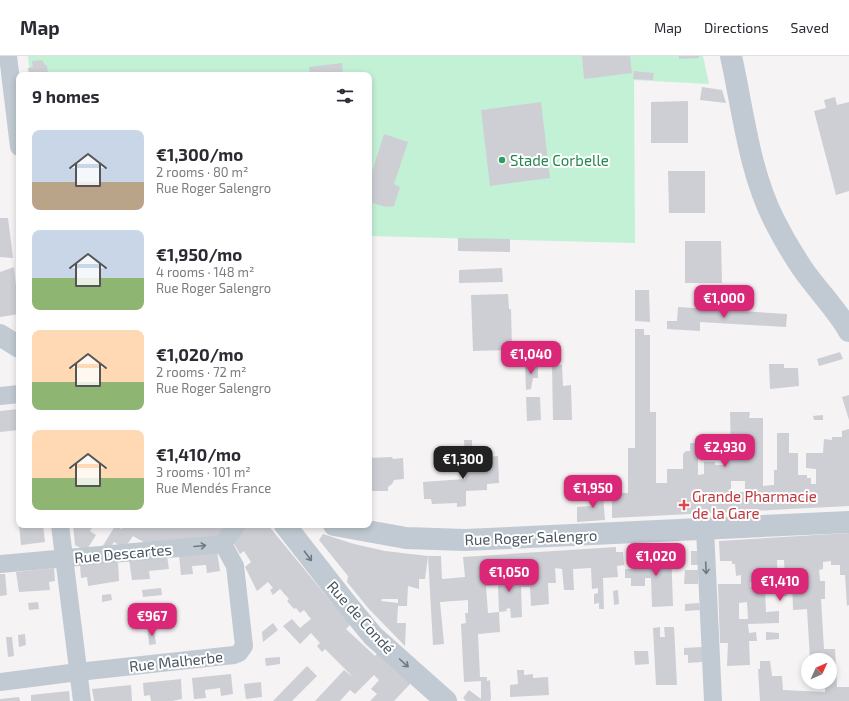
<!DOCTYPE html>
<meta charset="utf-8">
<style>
body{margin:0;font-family:"Exo 2",sans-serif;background:#f7f7f7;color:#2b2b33;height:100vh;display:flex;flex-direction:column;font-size:15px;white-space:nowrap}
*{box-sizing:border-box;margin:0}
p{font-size:13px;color:#7c7c81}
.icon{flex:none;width:22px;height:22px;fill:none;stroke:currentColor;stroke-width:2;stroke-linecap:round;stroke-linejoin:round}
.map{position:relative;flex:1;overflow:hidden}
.drawer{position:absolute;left:16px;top:16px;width:356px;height:456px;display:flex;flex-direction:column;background:#fff;border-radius:8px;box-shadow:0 2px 6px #0003}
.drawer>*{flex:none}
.needle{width:26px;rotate:45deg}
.fabs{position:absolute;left:801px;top:597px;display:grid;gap:8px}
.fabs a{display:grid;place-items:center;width:36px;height:36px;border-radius:50%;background:#fff;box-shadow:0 2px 6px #0003;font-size:20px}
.price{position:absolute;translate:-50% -34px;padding:0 9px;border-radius:8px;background:#db2777;color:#fff;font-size:13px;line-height:26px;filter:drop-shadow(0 1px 2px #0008)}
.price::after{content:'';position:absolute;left:50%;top:24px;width:12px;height:9px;margin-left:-6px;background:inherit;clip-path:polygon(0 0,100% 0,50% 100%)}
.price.active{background:#222;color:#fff}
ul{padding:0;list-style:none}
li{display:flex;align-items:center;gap:12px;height:100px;padding:0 16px}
li span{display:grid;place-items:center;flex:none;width:112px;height:80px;border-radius:8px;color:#555}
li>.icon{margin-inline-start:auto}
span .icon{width:48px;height:48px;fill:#fffc;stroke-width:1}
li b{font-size:17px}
h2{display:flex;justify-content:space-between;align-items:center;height:48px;padding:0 16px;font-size:17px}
header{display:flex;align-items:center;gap:24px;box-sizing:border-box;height:56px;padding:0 20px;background:#fff;border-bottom:1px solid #e1e1e2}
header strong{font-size:19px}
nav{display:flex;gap:22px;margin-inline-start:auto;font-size:14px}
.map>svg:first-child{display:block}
.green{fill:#c3f1d5}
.building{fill:#cdcfd5;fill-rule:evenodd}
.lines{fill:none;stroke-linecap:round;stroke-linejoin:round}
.minor{stroke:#c1cad2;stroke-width:18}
.tertiary{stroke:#c1cad2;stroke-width:22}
.oneway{stroke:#6e7983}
.leisure-dot{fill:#2e9e5b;stroke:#fff;stroke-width:1.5}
.health-dot{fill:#e0444e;stroke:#fff;stroke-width:1.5}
.labels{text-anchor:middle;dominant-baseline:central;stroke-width:4;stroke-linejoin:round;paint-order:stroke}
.leisure-label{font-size:15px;fill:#27864d;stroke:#fff;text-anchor:start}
.health-label{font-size:15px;fill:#be3a42;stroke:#fff;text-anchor:start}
.street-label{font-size:15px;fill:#4a5661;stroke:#fff}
</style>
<header>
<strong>Map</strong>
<nav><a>Map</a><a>Directions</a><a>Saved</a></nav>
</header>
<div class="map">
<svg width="849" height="645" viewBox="0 0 849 645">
<rect width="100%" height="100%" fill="#f5f3f3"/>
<path class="green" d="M28,0H703L709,28L634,24L635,187L369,180V19H30Z"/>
<path class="building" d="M582,0H630L632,17L584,23Z
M679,0H699V2L679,3Z
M42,4L45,9H47L48,19H29L28,12L33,11L32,5Z
M342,7L343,19H310L309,11Z
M634,15L654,17L653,24L633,23Z
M702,31L722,34L726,47L700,44Z
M835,41L837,49L849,46V135L836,139L814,55L826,52L824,44Z
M688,45V87H651V46Z
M541,46L550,122L490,130L481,54Z
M384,78L408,86L394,128L400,131L394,150L386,151L369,146V115L372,116Z
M668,115H705V157H669Z
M0,162H8L13,202L0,201Z
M458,182L510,183V196L458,195Z
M685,185H721L722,227H685Z
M14,211L19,258L0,261V216Z
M502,212L503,226L459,227V214Z
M635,234H649L650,266L635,265Z
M508,238L509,253H511L512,294L473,295L471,239Z
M678,251L787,258L786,271L700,266V275L667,273V265H677Z
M635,273H644V279H650V356H656V427H667V413H683V398L686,395H690V387H698V419L704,418V406H715V409H723V393H731L730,356H750L749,362H763V430L774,429V414H777V377H789V397H798V419H807V422H811V428H816V413L806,412V397H823L824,383L832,384V381H842V375L849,373V450L612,462V437H628V392H635ZM731,425H745V436H731Z
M840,296L843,303L819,310L817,303Z
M533,308V311H538V322H533L531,333L526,334L525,309Z
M769,308H784V312H798L799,330L770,333Z
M552,309H562L563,330L571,329L572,364H553Z
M849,339V364L842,341Z
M526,341H540L541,364L527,365Z
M19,353V374L0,376V355Z
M823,359V364H814L813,360Z
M464,384H472V408H465V412L485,410V401L498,400L499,427L487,428V434L466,435V450L457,451V447L432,448L431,443H424L423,426L465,423V416H455V402H465Z
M392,401L393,403L403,402L404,423L394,424L392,428L388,431V435H369V402Z
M591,436H605V439L603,440L605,464L577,466V451L591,450Z
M19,469H43L45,486L21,489Z
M73,469H94L90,475L96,479L86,495L75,489Z
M124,469H227L220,480L147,488L133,480L126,490L122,491L114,486L110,492L101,493L115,470L122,473Z
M245,469H268L350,569L346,573L375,600L378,596L411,627L394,645H370L377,638L371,633L379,624L374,619L355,638L350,634L340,645H315L344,614L354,622L325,593L322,596L317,590L320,587L311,577L300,588L283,570L292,563L300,572L311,563L304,554L300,557L296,552L294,553L287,545L289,543L280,533L273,539L270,534L273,532L268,526L257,535L245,511L251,506L244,495L240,498L234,488Z
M849,477V549L847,550L845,519H840V509H831V505L823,506V513L819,514L820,525H825V543H821L824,593H835L837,631H849V645H760L758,613H760V605H770L772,620H782L783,634L825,636V626H830V604H810L807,553L793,554L792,521H785L784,504H777L778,526H787V540L778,541V532L765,533L766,556L779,555V567L748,568L749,577L756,576L757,585H749L750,609L727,610L728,587H720L718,528H741V519L736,520L735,508H732V505H720L719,485ZM764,514L765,530L750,531V526H753L752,515ZM747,546L748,563H739V547Z
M323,478L354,488L385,495L428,500L425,523H419V533L408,530L407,550H398L397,567H406L405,590L369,553L347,526L348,520L319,484ZM382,543H398V547L381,545Z
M616,491V496H623L624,509L617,510L618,521L603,522L604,553H599V547L594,548V538L598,537V532L592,533L591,512L573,513L574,534H564L562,513L555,512L556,527H548L549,548L531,550L530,531H521L522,561L511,562L510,552L506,553L507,555L499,556L498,529L486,530L488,557L499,556L500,576L478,578L480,621H487V625L490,624L491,643L490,645H466L463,642L469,634L481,643V625L464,626L461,568L466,567L465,557H468V544L440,546L444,588L433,589L428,500H441L442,523L465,521L463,501Z
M671,492L673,550L652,551L651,522H645V530H631V522H625V513H650V493Z
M217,495L220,515L207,517L206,509L192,510L193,518L181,519L179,499Z
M691,495H698V509H691Z
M167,500L169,513L149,515L150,523L132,524L129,504Z
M118,505L119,525L88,530L87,521L81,522L80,509Z
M54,512L55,525L49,526L50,534L19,536L16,516Z
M685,514H698V528H684Z
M0,518H5L7,539L0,540Z
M161,532L162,539L143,541L142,534Z
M618,534L619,548L614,549L613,535Z
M111,538L112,544L102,546V539Z
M38,546L39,553L29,554L28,547Z
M699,547L700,554L685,555V548Z
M273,567L278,574L263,586L262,576Z
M660,571V581H665L664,571H674L677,629H656L653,572Z
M148,574H154L156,588L149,589Z
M766,576L779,577V583L766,584Z
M25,578L26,589L19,591L18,579Z
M6,581H12L14,600L8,601Z
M702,591V606L688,607V599H684V592Z
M634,595H648L649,608L635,609Z
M280,601V608L266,610L265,602Z
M307,610L317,620L292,645H273Z
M517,614H524V619L533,618V622L548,621L549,639L510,641V629L518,628Z
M231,618L233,638L221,640L220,632L213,633L205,634L206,642L194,643L192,622Z
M181,623L182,643L172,645H151L150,639L144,640L143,627Z
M261,626L262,641L246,643L244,628Z
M131,629L132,645H94L92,633Z
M69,635L70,645H31V639Z
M19,641L20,645H0V643Z"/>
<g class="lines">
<path class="minor" d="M8,0L19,91
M0,340L19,338
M60,469L82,645
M705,473L713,645
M0,508L223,488L237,469
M0,626L78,616L234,599L239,597L244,590L235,510L223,488"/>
<path class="tertiary" d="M731,0C743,54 749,115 774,164C782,180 792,197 802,212C817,234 836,252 849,275
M0,279L19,291
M285,469L345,546L373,580L446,645
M334,469L406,482L465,484L849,466"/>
</g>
<defs><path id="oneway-shaft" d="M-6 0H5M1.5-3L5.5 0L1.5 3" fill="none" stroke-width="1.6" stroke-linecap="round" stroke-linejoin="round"/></defs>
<g class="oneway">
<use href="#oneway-shaft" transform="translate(200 490) rotate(-5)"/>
<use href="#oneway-shaft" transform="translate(308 500) rotate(53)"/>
<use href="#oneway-shaft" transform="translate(706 512) rotate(87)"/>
<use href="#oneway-shaft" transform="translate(404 607) rotate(42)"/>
</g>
<circle class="leisure-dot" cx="502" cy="104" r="4"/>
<path class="health-dot" d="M682 443h4v4h4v4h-4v4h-4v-4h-4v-4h4z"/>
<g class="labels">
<g class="leisure-label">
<text x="510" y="104">Stade Corbelle</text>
</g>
<g class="health-label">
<text x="692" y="440">Grande Pharmacie<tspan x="692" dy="17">de la Gare</tspan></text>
</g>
<g class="street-label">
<text transform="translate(531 481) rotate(-2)">Rue Roger Salengro</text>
<text transform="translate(123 497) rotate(-5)">Rue Descartes</text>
<text transform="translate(361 561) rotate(48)">Rue de Condé</text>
<text transform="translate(176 605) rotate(-6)">Rue Malherbe</text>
</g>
</g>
</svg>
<div class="fabs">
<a><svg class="needle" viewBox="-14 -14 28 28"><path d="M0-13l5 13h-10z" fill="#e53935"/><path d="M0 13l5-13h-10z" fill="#7c7c81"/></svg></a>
</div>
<b class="price" style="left:724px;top:263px">€1,000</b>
<b class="price" style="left:531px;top:319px">€1,040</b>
<b class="price" style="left:725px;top:412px">€2,930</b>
<b class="price active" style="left:463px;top:424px">€1,300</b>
<b class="price" style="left:593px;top:453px">€1,950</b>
<b class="price" style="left:656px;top:521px">€1,020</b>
<b class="price" style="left:509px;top:537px">€1,050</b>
<b class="price" style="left:780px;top:546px">€1,410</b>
<b class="price" style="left:152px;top:581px">€967</b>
<section class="drawer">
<h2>9 homes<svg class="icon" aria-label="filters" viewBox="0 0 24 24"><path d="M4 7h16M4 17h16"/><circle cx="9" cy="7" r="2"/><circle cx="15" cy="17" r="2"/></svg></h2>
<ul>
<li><span style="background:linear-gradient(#c9d6e8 65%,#b9a48a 0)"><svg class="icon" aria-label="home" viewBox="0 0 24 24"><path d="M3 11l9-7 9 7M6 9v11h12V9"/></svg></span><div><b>€1,300/mo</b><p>2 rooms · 80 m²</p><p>Rue Roger Salengro</p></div></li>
<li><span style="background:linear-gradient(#c9d6e8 60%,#8fb573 0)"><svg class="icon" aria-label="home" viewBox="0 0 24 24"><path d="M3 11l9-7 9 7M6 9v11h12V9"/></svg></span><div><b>€1,950/mo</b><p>4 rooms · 148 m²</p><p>Rue Roger Salengro</p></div></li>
<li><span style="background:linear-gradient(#ffd9b3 65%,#8fb573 0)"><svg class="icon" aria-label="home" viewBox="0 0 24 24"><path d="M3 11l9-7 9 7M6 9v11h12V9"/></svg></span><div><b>€1,020/mo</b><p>2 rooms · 72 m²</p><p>Rue Roger Salengro</p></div></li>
<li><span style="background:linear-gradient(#ffd9b3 60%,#8fb573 0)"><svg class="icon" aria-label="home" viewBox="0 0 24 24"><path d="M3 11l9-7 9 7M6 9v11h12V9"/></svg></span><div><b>€1,410/mo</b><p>3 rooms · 101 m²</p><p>Rue Mendés France</p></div></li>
</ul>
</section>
</div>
